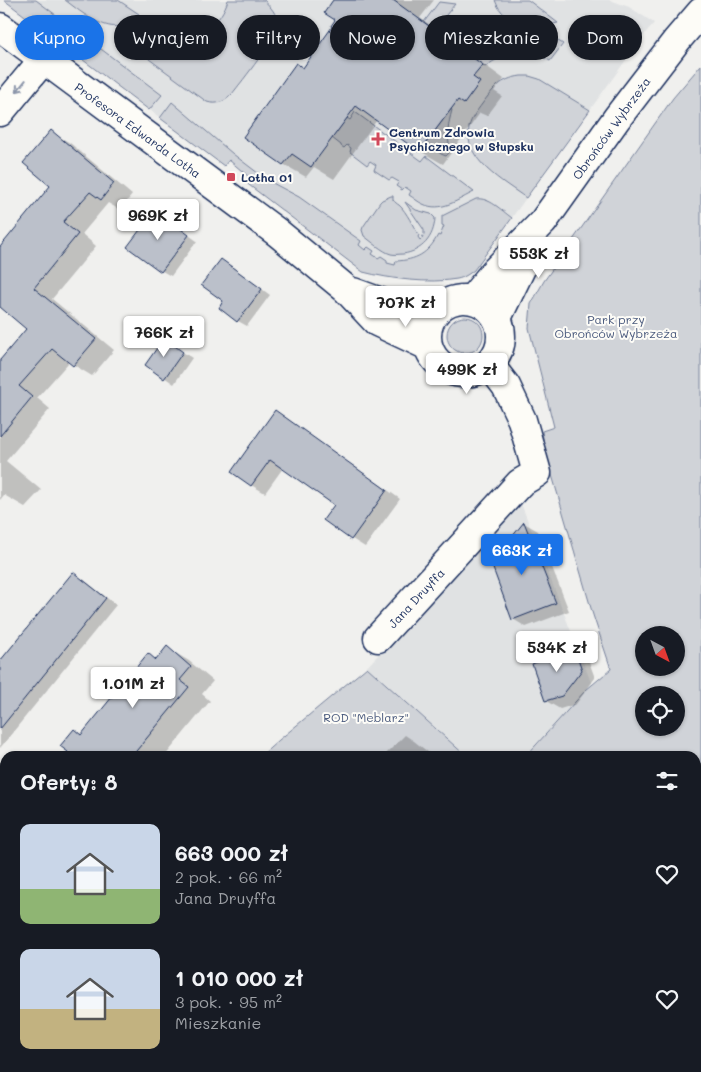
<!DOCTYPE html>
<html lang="pl">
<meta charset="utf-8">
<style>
body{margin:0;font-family:Mali,sans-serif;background:#20242c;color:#f1f3f6;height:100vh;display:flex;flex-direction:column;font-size:19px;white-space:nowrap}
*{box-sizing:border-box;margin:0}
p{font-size:16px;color:#9ea1a6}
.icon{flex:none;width:28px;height:28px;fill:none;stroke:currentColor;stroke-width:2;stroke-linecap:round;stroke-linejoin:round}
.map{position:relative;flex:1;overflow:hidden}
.panel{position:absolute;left:0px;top:751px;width:701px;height:321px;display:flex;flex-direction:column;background:#171b24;border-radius:15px 15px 0 0;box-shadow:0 1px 4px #0004}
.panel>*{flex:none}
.hud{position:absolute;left:15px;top:15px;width:671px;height:45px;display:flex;gap:10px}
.needle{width:32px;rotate:139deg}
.buttons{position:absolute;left:635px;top:626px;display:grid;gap:10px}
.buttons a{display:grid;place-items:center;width:50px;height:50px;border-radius:50%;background:#171b24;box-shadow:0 1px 4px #0004;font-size:25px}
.price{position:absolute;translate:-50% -42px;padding:0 11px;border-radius:5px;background:#fff;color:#222;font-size:16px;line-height:32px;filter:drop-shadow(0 1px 2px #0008)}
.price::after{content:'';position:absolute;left:50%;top:30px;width:15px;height:11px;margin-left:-8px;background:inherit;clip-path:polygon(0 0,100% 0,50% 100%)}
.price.on{background:#1a73e8;color:#fff}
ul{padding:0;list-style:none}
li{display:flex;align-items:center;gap:15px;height:125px;padding:0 20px}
li span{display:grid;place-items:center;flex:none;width:140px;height:100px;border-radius:10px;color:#555}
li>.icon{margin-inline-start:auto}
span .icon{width:60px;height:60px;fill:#fffc;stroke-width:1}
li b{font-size:21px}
h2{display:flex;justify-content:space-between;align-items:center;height:60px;padding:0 20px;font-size:21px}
.chip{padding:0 18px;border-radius:22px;background:#171b24;box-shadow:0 1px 4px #0004;font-size:18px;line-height:45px}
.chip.on{background:#1a73e8;color:#fff}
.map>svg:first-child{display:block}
.built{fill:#e0e2e3}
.green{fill:#d0d3d8;stroke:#76819b;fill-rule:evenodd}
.shadow{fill:#0003}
.building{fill:#bbc0ca;stroke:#1b2f5e}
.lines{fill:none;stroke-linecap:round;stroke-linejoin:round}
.minor-casing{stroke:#1b2f5e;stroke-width:31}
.tertiary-casing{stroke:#1b2f5e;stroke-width:31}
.minor{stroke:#fdfcf7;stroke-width:28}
.tertiary{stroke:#fdfcf7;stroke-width:28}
.oneway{stroke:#8c96aa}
.poi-dot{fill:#d1495b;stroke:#fdfcf7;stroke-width:2}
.labels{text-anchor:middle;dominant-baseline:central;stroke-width:4;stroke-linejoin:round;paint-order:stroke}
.street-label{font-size:12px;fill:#1b2f5e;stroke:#fdfcf7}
.poi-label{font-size:12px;font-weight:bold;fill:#1b2f5e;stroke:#fdfcf7;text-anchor:start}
.park-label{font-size:12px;fill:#48587c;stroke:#fdfcf7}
</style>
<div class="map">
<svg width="701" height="1072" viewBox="0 0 701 1072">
<rect width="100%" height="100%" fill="#f0f0ee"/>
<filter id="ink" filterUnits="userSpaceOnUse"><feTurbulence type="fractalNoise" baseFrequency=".02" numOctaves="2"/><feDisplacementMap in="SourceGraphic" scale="10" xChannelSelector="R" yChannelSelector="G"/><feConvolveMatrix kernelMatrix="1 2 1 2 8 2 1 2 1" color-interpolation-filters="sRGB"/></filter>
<g filter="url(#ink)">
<path class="built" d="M4,0H610L629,7L654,23L647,31L474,270L466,276L458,279L434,281L399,279L363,272L245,182L249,177L229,160L224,166Z
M520,501L592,685L525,756H466L367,667L510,510Z"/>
<path class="green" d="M4,0H36L162,95L149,110Z
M65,0H118L139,14C117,43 85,15 65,0Z
M228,0H264C270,7 278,14 277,24C277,38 242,81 232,94C225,102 217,105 207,102L149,59C139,48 146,38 153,27C158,30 164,35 170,37C173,39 178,38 182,38C205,37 221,21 228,0Z
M495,0H528L558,23C535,28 504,26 495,0Z
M439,2L455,4L442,20L466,39L459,48L424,22Z
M505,33C515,37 524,39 534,40C545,40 554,37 563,44L550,61C528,48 504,52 485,67L470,56L477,48L488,56Z
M701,65V1072H7L10,1068H696V756H526L586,690L611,669L593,615L545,451L542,431L554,427L529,328L531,304L544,281L673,98ZM644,635H676V668H644ZM644,695H676V728H644Z
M521,76H529L539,79L590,110L526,198C504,182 463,160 469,127C471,118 477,111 482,104C494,88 500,79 521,76Z
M172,102L233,154L267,180L299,197L361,241L359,245L365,250L368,247L374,251L372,254L378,258L381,256L387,260V263L395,265L396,261C416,260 428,254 438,235L440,236L444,226L442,225V216L476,199C489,197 501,210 512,218L474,270C469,274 463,278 457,279C429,284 390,279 363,272L245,182L249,177L229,160L224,166L160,118Z
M451,109L452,110C448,125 446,136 451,151L446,156L441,154L426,143Z
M355,112L422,161L426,156L474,192C459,199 441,213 423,204C418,202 414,198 409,195L411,191L405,187L402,190L396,186L399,182L392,178L389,180L374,170L376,165L370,161L367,165L350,152L351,148L347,145L344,148L341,146V145L332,138L347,118L350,120Z
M391,196H393V200C395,202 397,204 399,205C407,212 413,227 419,235L418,237L420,240L422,238L424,234V230L405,202L416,210L431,214L435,218C434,238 422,251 403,254C399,254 395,255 391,254C383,252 371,241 364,236L362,230L363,227L380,202L382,200Z
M447 335a18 18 0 1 1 36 0a18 18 0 1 1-36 0Z
M367,667L466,756H261L279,740Z"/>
<path class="shadow" d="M335,0H434L420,18L504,79L494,91L502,96L487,116L480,113L443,164L420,151L377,120L334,179L314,167L306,177L283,164L304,69L337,20Z
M51,132L70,143L132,195L120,210L108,203L82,234L96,246L52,299L114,350L92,376L69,362L37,398L50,409L6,461L41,490L25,507L4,495L0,500V362L28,329L0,306V248L52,186Z
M155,212L164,217L197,241L171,276L162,271Z
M222,261L231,266L270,295L247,326L238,321L225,301Z
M164,340L192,358L174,384L147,365Z
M276,412L289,420L400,499L365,547L352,539L325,519L335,505L283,468L265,493L251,485Z
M524,523L538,531L569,611L526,627L513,619Z
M73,574L84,580L116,605L0,748V663Z
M167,648L189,661L213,681L202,694L210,701L165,756H66L69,752L75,730L83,735L148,655L158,660Z
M574,648L587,656L595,678L576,704L560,709L546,701Z
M405,735L414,741L433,756H384Z"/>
<path class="building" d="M333,0H393L483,65L473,77L480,82L464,104L458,100L419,152L356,106L311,167L292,154L283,165L243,137L296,63L303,68L332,27L331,26L335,20L324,13Z
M51,130L114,183L101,200L90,192L63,222L78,234L34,288L96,339L73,366L52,349L19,386L32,397L0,436V360L26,329L0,307V247L50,186L23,163Z
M155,210L189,235L161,272L127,247Z
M221,259L262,289L237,322L219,308L223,301L201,285Z
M164,338L183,352L164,379L145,365Z
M275,410L387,490L351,540L323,520L334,505L270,460L251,486L231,472Z
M524,522L556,603L512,620L491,563Z
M73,572L106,598L0,729V661Z
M167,646L191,667L180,680L189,687L132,756H64L68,752L60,746L74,729L81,735L148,653L156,660Z
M574,647L582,670L562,696L545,701L532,664Z"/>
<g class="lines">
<g class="minor-casing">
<path id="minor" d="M0,112L43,60
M378,638L520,483L537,473L522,420L506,386L489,364
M0,1067L5,1061"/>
</g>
<g class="tertiary-casing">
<path id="tertiary" d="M0,27L278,233L346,289L377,322L428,346
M353,292L389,305L432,317
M427 336a37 37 0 1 1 74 0a37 37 0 1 1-74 0Z
M472,299L495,271L543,222L617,118L677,40L701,12
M497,318L533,244"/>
</g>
<use href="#minor" class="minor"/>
<use href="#tertiary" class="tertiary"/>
</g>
<defs><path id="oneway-shaft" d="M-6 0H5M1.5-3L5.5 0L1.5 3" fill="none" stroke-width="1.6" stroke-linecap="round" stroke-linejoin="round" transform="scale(1.25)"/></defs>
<use class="oneway" href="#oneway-shaft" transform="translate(21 86) rotate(129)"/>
</g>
<g class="poi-dot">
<path d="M375.5 131.5h5v5h5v5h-5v5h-5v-5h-5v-5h5z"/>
<rect x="226" y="172" width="10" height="10" rx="2.5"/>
</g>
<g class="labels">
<g class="street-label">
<text transform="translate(611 128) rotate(-54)">Obrońców Wybrzeża</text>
<text transform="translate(138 130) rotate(36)">Profesora Edwarda Lotha</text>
<text transform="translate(416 598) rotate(-47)">Jana Druyffa</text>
</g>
<g class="poi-label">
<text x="389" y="132">Centrum Zdrowia<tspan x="389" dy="14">Psychicznego w Słupsku</tspan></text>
<text x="241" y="177">Lotha 01</text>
</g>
<g class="park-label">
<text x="616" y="319">Park przy<tspan x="616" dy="14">Obrońców Wybrzeża</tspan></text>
<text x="366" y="717">ROD "Meblarz"</text>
</g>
</g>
</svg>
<div class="buttons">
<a><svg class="needle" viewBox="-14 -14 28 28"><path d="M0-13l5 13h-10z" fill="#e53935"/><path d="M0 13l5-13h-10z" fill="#9ea1a6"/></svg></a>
<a><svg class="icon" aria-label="locate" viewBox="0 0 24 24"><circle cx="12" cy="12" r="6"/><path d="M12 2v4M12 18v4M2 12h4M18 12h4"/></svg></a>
</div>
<b class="price" style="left:158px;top:241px">969K zł</b>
<b class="price" style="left:539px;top:279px">553K zł</b>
<b class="price" style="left:406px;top:328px">707K zł</b>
<b class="price" style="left:164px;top:358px">766K zł</b>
<b class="price" style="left:467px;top:395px">499K zł</b>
<b class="price on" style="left:522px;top:576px">663K zł</b>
<b class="price" style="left:557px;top:673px">534K zł</b>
<b class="price" style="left:133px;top:709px">1.01M zł</b>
<div class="hud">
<a class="chip on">Kupno</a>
<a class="chip">Wynajem</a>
<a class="chip">Filtry</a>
<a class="chip">Nowe</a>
<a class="chip">Mieszkanie</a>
<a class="chip">Dom</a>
</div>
<section class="panel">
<h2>Oferty: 8<svg class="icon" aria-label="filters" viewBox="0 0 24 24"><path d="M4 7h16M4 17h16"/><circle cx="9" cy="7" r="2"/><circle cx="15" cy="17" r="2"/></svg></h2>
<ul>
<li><span style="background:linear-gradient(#c9d6e8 65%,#8fb573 0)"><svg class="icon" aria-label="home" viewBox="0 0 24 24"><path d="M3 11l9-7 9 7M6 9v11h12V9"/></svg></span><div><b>663 000 zł</b><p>2 pok. · 66 m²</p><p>Jana Druyffa</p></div><svg class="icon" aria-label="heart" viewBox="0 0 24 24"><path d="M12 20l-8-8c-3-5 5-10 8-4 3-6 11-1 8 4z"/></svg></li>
<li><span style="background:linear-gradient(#c9d6e8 60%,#c2b280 0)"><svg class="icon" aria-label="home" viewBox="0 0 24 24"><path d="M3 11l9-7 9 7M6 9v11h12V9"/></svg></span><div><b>1 010 000 zł</b><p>3 pok. · 95 m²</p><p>Mieszkanie</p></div><svg class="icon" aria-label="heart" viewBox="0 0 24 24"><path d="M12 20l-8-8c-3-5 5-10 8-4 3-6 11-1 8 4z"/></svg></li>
</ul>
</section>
</div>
